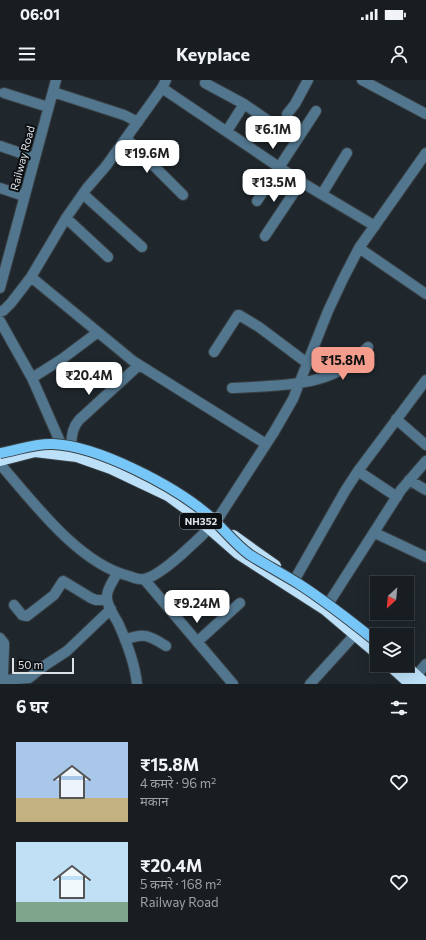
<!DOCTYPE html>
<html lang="hi">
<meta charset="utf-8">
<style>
body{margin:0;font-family:Commissioner,"Noto Sans Devanagari",sans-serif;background:#20262a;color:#f1f3f6;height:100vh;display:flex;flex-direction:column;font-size:15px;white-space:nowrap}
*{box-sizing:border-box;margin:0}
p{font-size:13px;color:#9ea2a5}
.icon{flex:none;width:22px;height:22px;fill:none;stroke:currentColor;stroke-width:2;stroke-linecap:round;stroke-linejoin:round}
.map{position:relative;height:604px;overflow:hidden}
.panel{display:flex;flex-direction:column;background:#171d21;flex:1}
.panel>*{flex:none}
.needle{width:26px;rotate:206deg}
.buttons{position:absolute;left:370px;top:496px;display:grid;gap:8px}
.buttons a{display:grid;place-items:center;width:44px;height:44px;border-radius:0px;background:#171d21;box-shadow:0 4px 16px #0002,0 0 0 1px #363b3f;font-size:20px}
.scale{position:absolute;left:12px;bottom:10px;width:62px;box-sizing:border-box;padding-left:4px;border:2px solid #dde2e6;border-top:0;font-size:11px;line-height:14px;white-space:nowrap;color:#dde2e6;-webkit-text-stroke:3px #0c0f12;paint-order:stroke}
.price{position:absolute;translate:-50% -34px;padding:0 9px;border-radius:8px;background:#fff;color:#222;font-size:13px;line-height:26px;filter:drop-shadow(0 1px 2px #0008)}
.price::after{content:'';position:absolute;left:50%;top:24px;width:12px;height:9px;margin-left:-6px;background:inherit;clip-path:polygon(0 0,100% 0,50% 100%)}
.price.on{background:#f49d8c;color:#111}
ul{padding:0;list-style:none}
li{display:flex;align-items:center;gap:12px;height:100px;padding:0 16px}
li span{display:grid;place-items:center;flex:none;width:112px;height:80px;border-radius:0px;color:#555}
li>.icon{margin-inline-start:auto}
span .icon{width:48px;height:48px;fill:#fffc;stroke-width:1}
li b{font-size:17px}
h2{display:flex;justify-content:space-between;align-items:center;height:48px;padding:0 16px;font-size:17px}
.status{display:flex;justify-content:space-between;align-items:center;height:28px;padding:0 20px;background:#171d21;direction:ltr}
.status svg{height:11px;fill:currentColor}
header{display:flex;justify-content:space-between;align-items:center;height:52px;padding:0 16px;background:#171d21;font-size:18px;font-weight:700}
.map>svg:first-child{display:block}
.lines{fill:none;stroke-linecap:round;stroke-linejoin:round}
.minor-casing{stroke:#3a4146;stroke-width:12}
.highway-casing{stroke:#3a4146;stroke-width:14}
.minor{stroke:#51768e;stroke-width:10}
.highway{stroke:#bce0f8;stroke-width:12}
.major-bridge-casing{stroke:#3a4146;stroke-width:12;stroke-linecap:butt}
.major-bridge{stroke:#76c6f8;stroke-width:10}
.labels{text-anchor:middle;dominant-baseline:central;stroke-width:4;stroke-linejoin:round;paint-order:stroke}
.shield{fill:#0c0f12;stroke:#9ea3a6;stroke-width:1}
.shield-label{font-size:10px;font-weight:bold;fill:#dde2e6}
.street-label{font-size:11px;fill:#dde2e6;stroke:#0c0f12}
</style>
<div class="status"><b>06:01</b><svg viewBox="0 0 49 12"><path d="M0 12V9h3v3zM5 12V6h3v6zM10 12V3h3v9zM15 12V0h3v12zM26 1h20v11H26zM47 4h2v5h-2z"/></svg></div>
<header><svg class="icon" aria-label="menu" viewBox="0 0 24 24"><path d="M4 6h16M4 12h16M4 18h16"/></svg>Keyplace<svg class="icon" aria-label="person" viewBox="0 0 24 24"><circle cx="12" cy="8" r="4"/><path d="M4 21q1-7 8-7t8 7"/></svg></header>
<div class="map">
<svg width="426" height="604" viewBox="0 0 426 604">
<rect width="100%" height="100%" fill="#1f272c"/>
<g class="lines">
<g class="minor-casing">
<path id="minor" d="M362,0L426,34
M205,3L244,24L273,44
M162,8L301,102L375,146
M53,12L124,35L138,42
M4,13L48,27
M287,34L295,24L308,0
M227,51L244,24
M126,58L183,115
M0,66L35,78
M0,108L24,116
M83,114L142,167
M322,114L347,73
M257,121L316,31
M66,138L108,177
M265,156L301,102
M359,168L426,214
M31,197L133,281L266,364
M0,208L56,0
M0,231H3L11,223L31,197L66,138L87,108L106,86L162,8L166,0
M0,241L32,298L61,364L62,372
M214,272L238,235H239L259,247L307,283
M32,298L62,279L98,252
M232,308C264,306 314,307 342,289C352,283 360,275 368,267
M396,339L426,365
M71,365C72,356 72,348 79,340L139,285
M0,384C33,422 79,484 129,496C134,498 139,500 144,499C161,497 205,453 217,440L274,352L293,319L328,231L343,199L359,168L426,73
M358,391L397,417
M409,400L426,410
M375,453L426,477
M117,493C114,500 107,508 107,516C106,526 115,536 119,545C127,563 135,584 137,604
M144,499L233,604
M295,499L345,411L358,391L426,300
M330,521L401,410L426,381
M14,525L22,535L27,536L54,515L63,501L91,518L96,520H107
M0,558L4,563V567L3,595L5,600L4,604
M125,560C144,552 150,556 166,566
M197,562L240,523
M416,596L426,584
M5,600L29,598L44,586L67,571L111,529
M310,604L360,549"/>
</g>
<g class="highway-casing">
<path id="highway" d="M0,380L35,371L77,376L111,388L168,415L190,431L238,473L325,529L377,573
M233,456L275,486
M390,585L411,604
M404,585L425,604"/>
</g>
<use href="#minor" class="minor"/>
<use href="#highway" class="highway"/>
<g class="major-bridge-casing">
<path id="major-bridge" d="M0,373C18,370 35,363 53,364C98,366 172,405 206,433C222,446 233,463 250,475C266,485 283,494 299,504C327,522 352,542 377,562"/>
</g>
<use href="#major-bridge" class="major-bridge"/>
</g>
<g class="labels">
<rect class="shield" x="180" y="433" width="42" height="16" rx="3"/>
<g class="shield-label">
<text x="201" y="441">NH352</text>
</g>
<g class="street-label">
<text transform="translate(22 78) rotate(-75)">Railway Road</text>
</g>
</g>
</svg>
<div class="buttons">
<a><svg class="needle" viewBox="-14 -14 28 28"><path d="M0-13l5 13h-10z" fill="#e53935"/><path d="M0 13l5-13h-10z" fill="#9ea2a5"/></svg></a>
<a><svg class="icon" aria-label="layers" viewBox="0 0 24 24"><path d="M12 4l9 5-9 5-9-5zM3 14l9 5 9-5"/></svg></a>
</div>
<div class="scale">50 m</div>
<b class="price" style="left:273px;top:70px">₹6.1M</b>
<b class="price" style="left:147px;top:94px">₹19.6M</b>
<b class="price" style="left:274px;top:123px">₹13.5M</b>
<b class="price on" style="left:343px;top:301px">₹15.8M</b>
<b class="price" style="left:89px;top:316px">₹20.4M</b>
<b class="price" style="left:197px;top:544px">₹9.24M</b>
</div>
<section class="panel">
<h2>6 घर<svg class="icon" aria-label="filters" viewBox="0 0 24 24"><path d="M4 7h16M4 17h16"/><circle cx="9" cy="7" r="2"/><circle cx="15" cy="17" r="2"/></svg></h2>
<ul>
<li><span style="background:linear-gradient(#a9c7e8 70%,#c2b280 0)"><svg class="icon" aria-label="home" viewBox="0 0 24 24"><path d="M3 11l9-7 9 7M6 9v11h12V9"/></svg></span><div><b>₹15.8M</b><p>4 कमरे · 96 m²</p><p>मकान</p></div><svg class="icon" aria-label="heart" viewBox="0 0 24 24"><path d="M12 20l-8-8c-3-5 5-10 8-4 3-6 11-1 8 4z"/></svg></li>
<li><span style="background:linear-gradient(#bfe0f5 75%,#7fa58c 0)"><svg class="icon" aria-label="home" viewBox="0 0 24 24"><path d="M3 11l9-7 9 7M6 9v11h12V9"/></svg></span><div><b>₹20.4M</b><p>5 कमरे · 168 m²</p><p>Railway Road</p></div><svg class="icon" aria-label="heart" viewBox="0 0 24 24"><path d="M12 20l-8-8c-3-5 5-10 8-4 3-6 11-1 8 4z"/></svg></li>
</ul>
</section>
